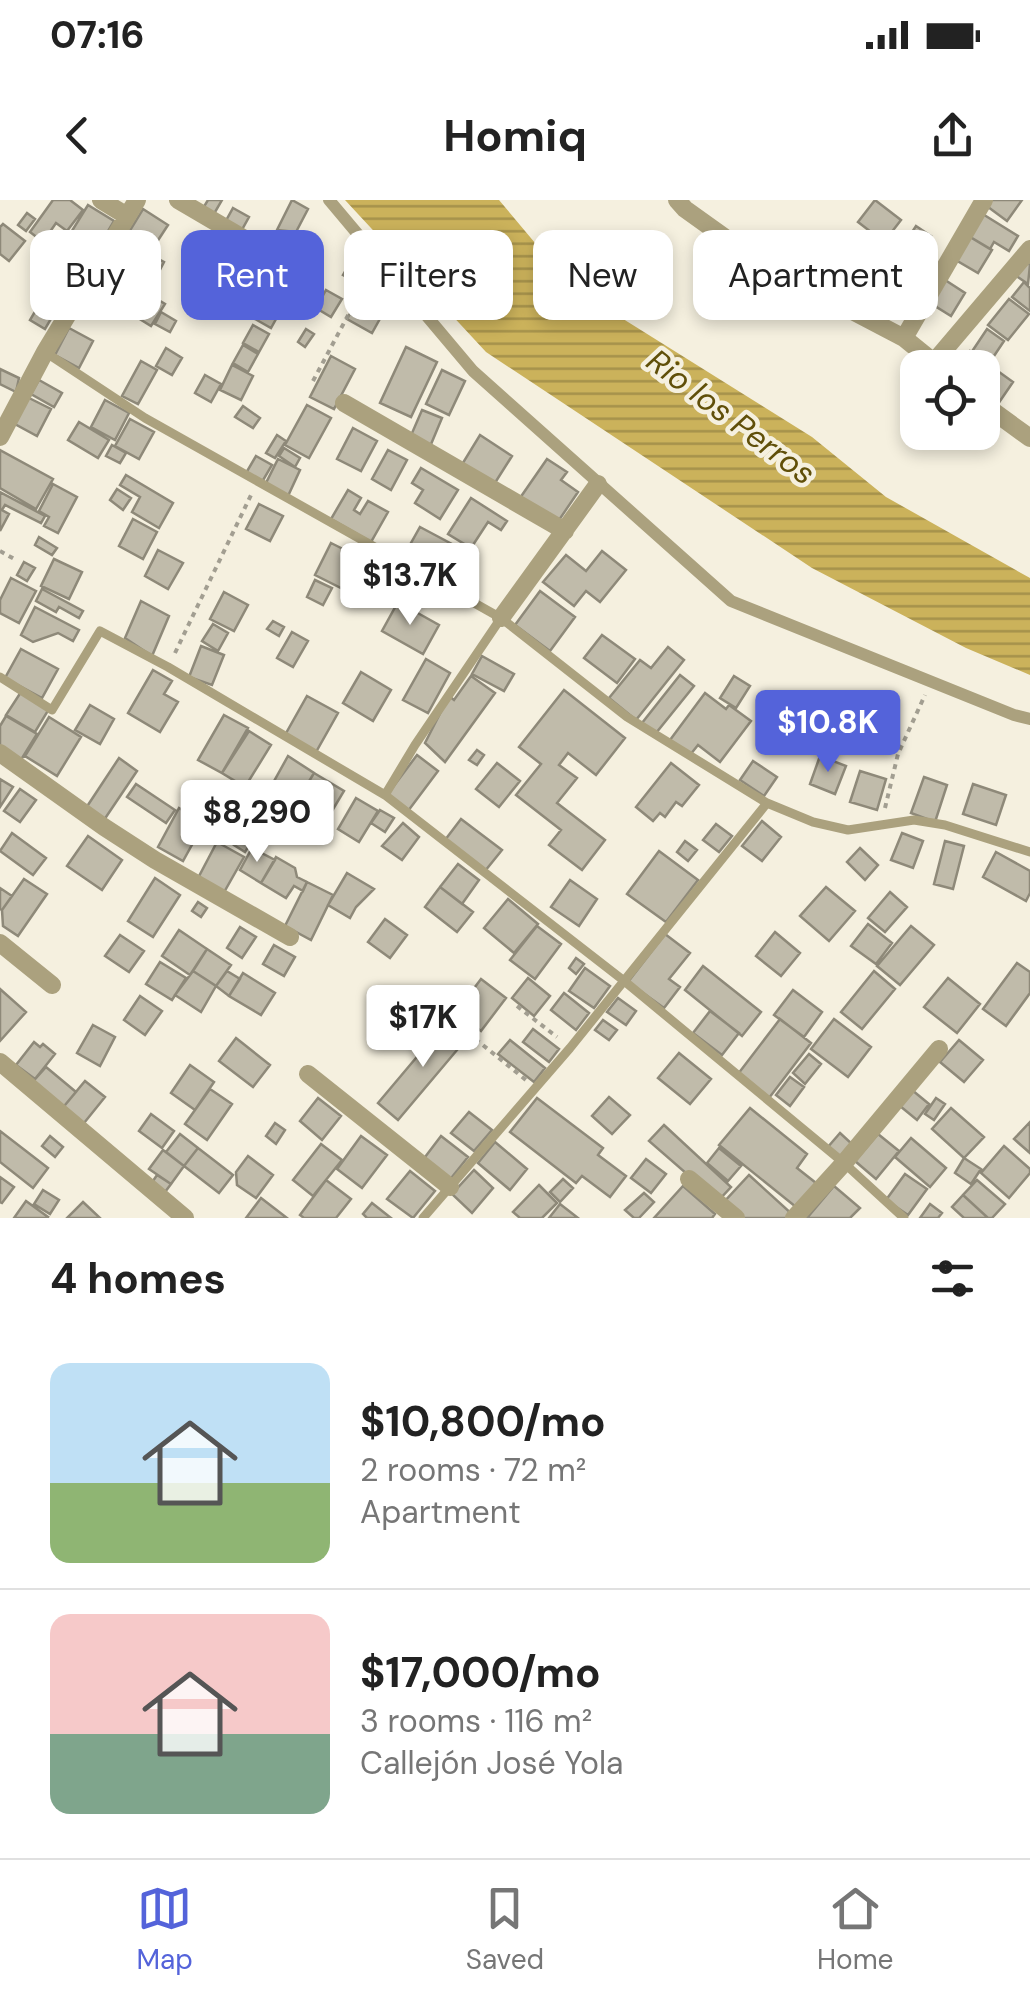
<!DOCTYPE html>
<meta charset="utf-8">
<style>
body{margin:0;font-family:"DM Sans",sans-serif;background:#f6f6f6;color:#222;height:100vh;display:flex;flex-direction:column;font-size:38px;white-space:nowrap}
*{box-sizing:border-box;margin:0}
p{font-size:32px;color:#767676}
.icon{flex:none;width:55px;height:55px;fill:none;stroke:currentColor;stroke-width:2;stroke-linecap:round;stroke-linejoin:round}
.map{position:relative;height:1018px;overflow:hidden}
.sheet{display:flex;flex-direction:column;background:#fff;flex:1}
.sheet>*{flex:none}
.banner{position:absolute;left:30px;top:30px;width:970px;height:90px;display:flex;gap:20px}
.controls{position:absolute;left:900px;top:150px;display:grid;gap:20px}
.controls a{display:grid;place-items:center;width:100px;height:100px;border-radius:20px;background:#fff;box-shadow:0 5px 15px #0003;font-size:50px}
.price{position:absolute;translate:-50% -85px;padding:0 22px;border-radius:10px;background:#fff;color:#222;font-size:32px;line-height:65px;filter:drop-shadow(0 2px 5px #0008)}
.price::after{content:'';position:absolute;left:50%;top:60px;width:30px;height:22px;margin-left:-15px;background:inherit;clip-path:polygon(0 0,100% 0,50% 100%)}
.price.selected{background:#5463da;color:#fff}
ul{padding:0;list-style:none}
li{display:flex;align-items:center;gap:30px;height:250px;padding:0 50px}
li+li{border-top:2px solid #e0e0e0}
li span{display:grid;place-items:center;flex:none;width:280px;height:200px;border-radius:20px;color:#555}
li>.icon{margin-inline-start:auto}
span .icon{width:120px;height:120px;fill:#fffc;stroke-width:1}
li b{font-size:42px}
h2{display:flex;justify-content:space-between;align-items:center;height:120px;padding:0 50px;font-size:42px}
.pill{padding:0 35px;border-radius:20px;background:#fff;box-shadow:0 5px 15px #0003;font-size:35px;line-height:90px}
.pill.selected{background:#5463da;color:#fff}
.status{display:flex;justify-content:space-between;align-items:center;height:70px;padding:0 50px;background:#fff;direction:ltr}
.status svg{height:28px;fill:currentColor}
header{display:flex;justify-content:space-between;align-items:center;height:130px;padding:0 50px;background:#fff;font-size:45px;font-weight:700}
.menu{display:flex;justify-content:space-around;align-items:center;height:140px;border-top:2px solid #e0e0e0;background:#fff;font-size:28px;color:#767676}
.menu a{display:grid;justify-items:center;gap:5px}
.menu .selected{color:#5463da}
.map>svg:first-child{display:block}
.water{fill:url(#water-rules)}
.building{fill:#c0bbaa;stroke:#8e8979;stroke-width:2.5}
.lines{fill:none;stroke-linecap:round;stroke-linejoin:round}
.path{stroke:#a29e91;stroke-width:4;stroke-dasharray:5 5;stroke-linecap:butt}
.service{stroke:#aba17e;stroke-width:9}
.pedestrian{stroke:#aba17e;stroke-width:12}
.minor{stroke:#aba17e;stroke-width:18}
.labels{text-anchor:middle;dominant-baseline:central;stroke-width:9;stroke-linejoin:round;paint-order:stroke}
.water-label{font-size:32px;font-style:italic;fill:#604f09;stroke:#f5f0df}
</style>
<div class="status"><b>07:16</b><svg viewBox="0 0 49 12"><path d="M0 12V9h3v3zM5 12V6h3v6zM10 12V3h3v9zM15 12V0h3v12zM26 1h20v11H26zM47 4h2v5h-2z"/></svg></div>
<header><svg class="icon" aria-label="back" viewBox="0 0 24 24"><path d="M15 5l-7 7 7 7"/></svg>Homiq<svg class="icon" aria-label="share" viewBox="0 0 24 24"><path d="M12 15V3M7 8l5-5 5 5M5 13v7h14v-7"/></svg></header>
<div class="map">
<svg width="1030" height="1018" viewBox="0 0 1030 1018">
<defs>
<pattern id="water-rules" width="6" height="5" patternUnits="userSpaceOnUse" patternTransform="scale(2.5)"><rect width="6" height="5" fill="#cbb25b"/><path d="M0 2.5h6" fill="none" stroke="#a5914b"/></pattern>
</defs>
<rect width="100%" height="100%" fill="#f5f0df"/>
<path class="water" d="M345,0H499L572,87L812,237L886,297L1030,378V475L966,448L812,368L486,152Z"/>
<path class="building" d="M53,0H70L83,10L67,31L56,23L43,42L30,32Z
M208,0H222L211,19L200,13Z
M292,0L308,9L296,32L277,30Z
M875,0L901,20L884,42L858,22Z
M987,0H1022L1007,21L984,4Z
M88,5L114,21L97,50L70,34Z
M233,8L249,17L239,35L223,26Z
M143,9L168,25L153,48L129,32Z
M27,13L35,19L26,31L18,25Z
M981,13L1018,36L1009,51L994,42L990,49L967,35Z
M3,24L25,41L9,61L0,54V27Z
M916,26L931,36L922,50L907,40Z
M967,35L992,50L978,73L954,59Z
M57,48L83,64L66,93L40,76Z
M119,48L134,57L124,74L108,66Z
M140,49L164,62L150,89L126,76Z
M903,55L932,71L923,87L895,71Z
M229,59L262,76L246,103L215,87Z
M1025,61L1030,65L1028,84L1015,75Z
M350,63L359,68L352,80L343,75Z
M288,68L305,79L288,102L272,90Z
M942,78L965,93L951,116L927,101Z
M1024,82L1030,88V111L1012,97Z
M367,83L392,97L372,133L347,119Z
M326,90L342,99L331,117L316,108Z
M145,92L165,104L151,126L127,111L135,98L140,101Z
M1009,99L1029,114L1008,140L988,125Z
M266,101L281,110L271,128L255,119Z
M40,103L55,112L45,129L30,120Z
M161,112L176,121L170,132L155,124Z
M253,125L269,134L259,152L243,143Z
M69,128L93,141L79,168L55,155Z
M306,129L314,134L305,147L298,142Z
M987,129L1004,141L990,162L973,150Z
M243,145L258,154L248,172L233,163Z
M406,147L437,162L411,217L380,203Z
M166,148L182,158L172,175L156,166Z
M970,151L1013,182L998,204L982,193V168H958Z
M331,156L355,169L334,209L310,197Z
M141,161L157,170L138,204L122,196Z
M232,165L253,176L241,200L220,190Z
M0,169L19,178L16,192L0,184Z
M442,170L465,181L449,215L426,204Z
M205,175L221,184L211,202L195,193Z
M39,180L62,193L54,207L31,194Z
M27,197L51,209L37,236L13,223Z
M105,200L129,213L115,240L91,227Z
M307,205L331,218L309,258L285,245Z
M243,206L260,218L253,228L235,217Z
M422,210L442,218L429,249L409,240Z
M130,219L154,232L139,259L115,246Z
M79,222L109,240L98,258L68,240Z
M353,228L377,241L361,271L337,259Z
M277,235L286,241L275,258L266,253Z
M480,235L512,256L493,286L461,266Z
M112,245L126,253L120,263L106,256Z
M284,248L300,258L295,267L279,256Z
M0,250L53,279L36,309L0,288Z
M388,250L407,260L391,290L372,279Z
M256,256L272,265L262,282L246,273Z
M278,259L300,270L288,296L265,285Z
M547,259L567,272L561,280L578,292L557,323L520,298Z
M421,268L458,290L440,319L415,303L423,290L412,283Z
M126,275L173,303L159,328L132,312L140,297L120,285Z
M53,284L77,297L58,333L44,326L49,317L39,311Z
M117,289L131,298L123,310L110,300Z
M348,290L361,298L354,310L360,314L368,301L388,312L371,342L331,319Z
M0,292L45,316L41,323L5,305L2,310L0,309Z
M471,298L507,321L501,330L488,322L471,348L448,334Z
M259,304L283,316L270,341L246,329Z
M0,309L9,314L0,331Z
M133,319L157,332L143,359L119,346Z
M420,327L465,351L446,384L402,359Z
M39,337L57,348L52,355L35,345Z
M331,343L359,357L343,389L315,375Z
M158,350L183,363L168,389L145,376Z
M602,351L626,370L600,402L586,391L574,406L543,382L566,355L586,371Z
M54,359L82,372L69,399L41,386Z
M24,362L35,368L27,381L17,375Z
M11,378L36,391L19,423L0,413V400Z
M315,380L332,388L323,405L307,397Z
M42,389L83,411L79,418L59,407L56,412L36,401Z
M540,391L575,417L550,451L515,425Z
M224,392L248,405L234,431L210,419Z
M141,401L169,416L152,456L125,438Z
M398,402L439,425L423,454L382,431Z
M35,407L79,430L73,441L58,433L33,442L21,435Z
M273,421L284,427L279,436L267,429Z
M213,424L228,433L218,451L202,441Z
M292,432L308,441L293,467L277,458Z
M602,435L635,459L617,483L584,458Z
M201,446L224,455L212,485L189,477Z
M668,447L684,460L636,520L609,498L640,460L651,468Z
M21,449L58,469L42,498L5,478Z
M482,456L514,474L504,491L472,474Z
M426,459L450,473L428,513L403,500Z
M153,470L172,481L164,494L178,502L160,532L128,513Z
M361,472L391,490L373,521L343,503Z
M680,475L694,486L656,533L642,523Z
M471,476L495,493L445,562L425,543L449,496L454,500Z
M734,476L750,486L736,508L720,498Z
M564,490L625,538L596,575L568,553L559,565L577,578L557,603L605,640L582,670L549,645L561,630L516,595L541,564L519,547Z
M21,492L49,509L35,532L6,515Z
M705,493L726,509L729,505L751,521L720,562L698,545L690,555L670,540Z
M307,496L338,513L316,552L285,535Z
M90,505L114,519L100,544L75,530Z
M224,515L248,528L222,573L198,560Z
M6,516L37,534L19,563L0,552V526Z
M49,517L81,537L57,576L25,556Z
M249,531L271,545L245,587L222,573Z
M477,550L484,555L477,565L469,560Z
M417,555L438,571L408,611L387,595Z
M288,556L314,573L289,615L263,601Z
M820,556L846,566L835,594L810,584Z
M119,558L137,571L104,620L86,608Z
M753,561L777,577L764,596L740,580Z
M497,563L520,581L499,607L476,589Z
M671,563L699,585L682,606L676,602L665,617L660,613L653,621L636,607Z
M860,571L886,579L877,610L850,602Z
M314,573L344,591L326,621L296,603Z
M924,577L947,585L935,622L911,613Z
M0,579L13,587L0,607Z
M136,584L175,610L166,623L127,597Z
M218,584L249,601L230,637L198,620Z
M973,584L1006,595L996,625L963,614Z
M20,589L36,600L20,622L4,611Z
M356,598L378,611L359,642L338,629Z
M179,608L204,623L183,661L158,647Z
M380,610L394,618L385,632L371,623Z
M461,619L502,650L485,671L445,640Z
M762,621L781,637L762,661L742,646Z
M403,623L419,637L402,660L382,646Z
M716,624L732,636L719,652L703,640Z
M243,631L254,638L245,652L234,645Z
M12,633L46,658L33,675L0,651Z
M902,633L923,641L913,668L891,660Z
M88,636L122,660L102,690L67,666Z
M685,641L697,650L688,661L677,652Z
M945,641L964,646L953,689L934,684Z
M217,642L244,657L223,694L197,680Z
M252,648L275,660L261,683L240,670Z
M860,648L878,665L865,680L847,662Z
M659,651L698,680L666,722L627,694Z
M996,652L1030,671V693L1026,701L983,677Z
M276,657L295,668L297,677L307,682L303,691L294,686L286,698L261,683Z
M458,664L479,680L462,704L440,687Z
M347,673L374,689L356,707L350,718L328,705Z
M155,678L180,695L153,737L128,721Z
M24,679L47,694L18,736L3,726L2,710Z
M570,680L597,699L579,726L551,707Z
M307,682L333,695L311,740L285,726Z
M440,687L473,712L457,732L425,707Z
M826,687L855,711L829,741L800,716Z
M0,688L12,696L2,710L0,709Z
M890,692L907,707L885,732L868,718Z
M508,699L538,724L514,753L484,728Z
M198,702L207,708L201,717L192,711Z
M385,719L407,735L390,758L368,742Z
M868,724L892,743L876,764L851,746Z
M537,726L561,744L535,779L510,760Z
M911,726L934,745L900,785L877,766Z
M240,727L256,737L242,758L227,748Z
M179,730L207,749L190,775L162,756Z
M775,732L800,753L781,776L756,756Z
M665,734L690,753L669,779L680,787L664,808L628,782Z
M120,735L144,751L129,772L105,756Z
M274,745L295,757L284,776L263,764Z
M207,749L231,765L216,786L193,771Z
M576,758L584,764L576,774L569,768Z
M160,762L186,778L172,800L146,784Z
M1017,763L1030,772V793L1006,826L983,809Z
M703,766L761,812L742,836L685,790Z
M585,768L610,786L594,808L569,791Z
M193,771L216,786L201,812L175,795Z
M227,771L240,779L229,796L216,786Z
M874,771L895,789L862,829L841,812Z
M243,773L275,793L261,815L229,796Z
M528,778L550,796L534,816L512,798Z
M948,778L980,804L957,833L924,807Z
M481,779L506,798L481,831L456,812Z
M0,789L26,812L0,841Z
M793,790L822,812L804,837L774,815Z
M564,793L589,813L576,830L551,810Z
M140,796L162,811L145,835L124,820Z
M618,798L636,811L626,825L607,812Z
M710,811L739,833L722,855L693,833Z
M780,819L811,843L769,898L738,874Z
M834,819L871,847L848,877L811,849Z
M448,820L468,837L398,920L378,903Z
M603,820L617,830L609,840L595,830Z
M93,825L115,837L100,866L77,853Z
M533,829L559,849L549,862L523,842Z
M236,838L270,865L253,887L219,861Z
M510,840L545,868L534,882L498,854Z
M959,840L983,860L964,882L940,862Z
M34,842L40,847L43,844L55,854L35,879L16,865Z
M679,853L711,879L690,904L658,878Z
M809,854L821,864L805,884L793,873Z
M190,865L214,882L195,910L171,893Z
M46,867L76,892L60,911L29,886Z
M790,877L804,887L790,906L776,895Z
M85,881L105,897L80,928L60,911Z
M210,889L232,904L207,940L185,924Z
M912,890L929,904L917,920L900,906Z
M609,897L630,915L612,934L592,916Z
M318,898L341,916L322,940L300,921Z
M537,898L603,948L598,955L626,976L610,997L582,976L576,983L510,932Z
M936,898L945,904L934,920L925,914Z
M750,908L807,954L797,968L816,983L796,1007L719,945Z
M951,908L984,937L964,958L932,929Z
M469,912L492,930L474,951L451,933Z
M151,914L174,931L162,948L139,931Z
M1030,922V953L1014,939Z
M275,923L285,930L276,944L266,936Z
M664,925L731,987L718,1001L649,941Z
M0,931L48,968L33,988L0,962Z
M840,933L852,944L839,958L827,948Z
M180,934L198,948L184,966L166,952Z
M878,934L899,951L876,979L855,961Z
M50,936L63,947L55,957L42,946Z
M361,936L387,955L362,988L337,969Z
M441,936L468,957L448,982L422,961Z
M911,938L946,968L930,987L895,957Z
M495,942L527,969L510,990L478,963Z
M321,944L342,960L313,996L293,980Z
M1004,946L1030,969V973L1009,998L981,973Z
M198,948L233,975L219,993L184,966Z
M719,948L741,966L728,981L707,963Z
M163,950L184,966L171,984L149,969Z
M248,956L273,975L256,998L237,985L236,972Z
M964,958L981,969L971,984L955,973Z
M646,959L666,974L651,993L631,978Z
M474,970L493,988L472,1013L452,994Z
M410,971L435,991L413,1018L387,999Z
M905,974L927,989L908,1015L886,1000Z
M157,975L171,984L162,996L149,987Z
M749,975L793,1015L790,1018H742L724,1002Z
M0,977L14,987L2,1003L0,1002Z
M563,979L573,988L560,1002L550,992Z
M326,980L351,999L336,1018H304L300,1015Z
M977,980L1005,1004L992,1018H988L963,995Z
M539,985L557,1003L542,1018H520L513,1012Z
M683,986L715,1014L712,1018H654Z
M834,986L860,1008L850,1018H807Z
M43,990L59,1000L50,1014L34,1004Z
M644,993L654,1002L639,1018H634L625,1010Z
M963,995L988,1018H964L952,1007Z
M261,998L287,1018H246Z
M26,1001L48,1017L47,1018H14Z
M83,1002L100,1018H67Z
M372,1003L391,1018H367L363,1014Z
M560,1004L578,1018H549Z
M930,1004L942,1013L938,1018H920Z"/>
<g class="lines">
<path class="path" d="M313,181L369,76
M0,351L16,360
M175,453L251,295
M885,608L898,554L925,495
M517,806L557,837
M452,820L526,880"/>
<path class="service" d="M45,152L145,218L501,418L627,517L767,603L813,622L848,630L914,620L945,625L1030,652
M0,477L52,510L100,431L168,467L385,595L623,780L844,963L904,1018
M385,595L415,545L501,418
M423,1018L570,848L767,603"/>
<path class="pedestrian" d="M329,0L473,171L731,401L1014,515L1030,519"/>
<path class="minor" d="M101,0L127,16
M178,0L253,44
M677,0L685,9L759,62L904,138L941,168
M904,138L984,0
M934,162L1030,49
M344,203L565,331
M982,203L1030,238
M0,237L45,152L137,0
M501,418L598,284
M0,553L104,627L155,660L290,737
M0,743L52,785
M0,862L185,1018
M308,874L450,987
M689,979L736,1018
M794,1018L844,963L939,849"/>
</g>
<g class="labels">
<g class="water-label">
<text transform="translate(731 217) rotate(37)">Rio los Perros</text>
</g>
</g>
</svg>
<div class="controls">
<a><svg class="icon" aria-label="locate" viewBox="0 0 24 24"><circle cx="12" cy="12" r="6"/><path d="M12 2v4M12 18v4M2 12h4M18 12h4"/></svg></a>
</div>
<b class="price" style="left:410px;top:428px">$13.7K</b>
<b class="price selected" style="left:828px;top:575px">$10.8K</b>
<b class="price" style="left:257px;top:665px">$8,290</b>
<b class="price" style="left:423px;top:870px">$17K</b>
<div class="banner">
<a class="pill">Buy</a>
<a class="pill selected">Rent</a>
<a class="pill">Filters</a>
<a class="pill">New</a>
<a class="pill">Apartment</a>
</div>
</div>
<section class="sheet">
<h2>4 homes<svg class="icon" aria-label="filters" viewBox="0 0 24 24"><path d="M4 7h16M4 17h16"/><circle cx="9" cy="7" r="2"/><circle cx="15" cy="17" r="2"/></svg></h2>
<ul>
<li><span style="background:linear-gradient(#bfe0f5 60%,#8fb573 0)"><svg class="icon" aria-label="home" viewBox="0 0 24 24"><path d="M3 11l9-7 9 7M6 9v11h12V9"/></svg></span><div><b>$10,800/mo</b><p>2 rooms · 72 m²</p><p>Apartment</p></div></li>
<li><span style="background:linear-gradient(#f6c9c9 60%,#7fa58c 0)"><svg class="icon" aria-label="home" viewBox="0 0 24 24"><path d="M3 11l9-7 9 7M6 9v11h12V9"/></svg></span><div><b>$17,000/mo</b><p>3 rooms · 116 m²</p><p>Callejón José Yola</p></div></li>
</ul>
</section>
<nav class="menu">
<a class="selected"><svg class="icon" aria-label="map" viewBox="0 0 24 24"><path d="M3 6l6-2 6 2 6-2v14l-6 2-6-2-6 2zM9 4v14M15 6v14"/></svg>Map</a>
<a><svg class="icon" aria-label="saved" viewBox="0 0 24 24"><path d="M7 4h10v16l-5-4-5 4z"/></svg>Saved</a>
<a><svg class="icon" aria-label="home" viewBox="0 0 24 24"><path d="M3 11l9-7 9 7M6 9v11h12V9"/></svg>Home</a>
</nav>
